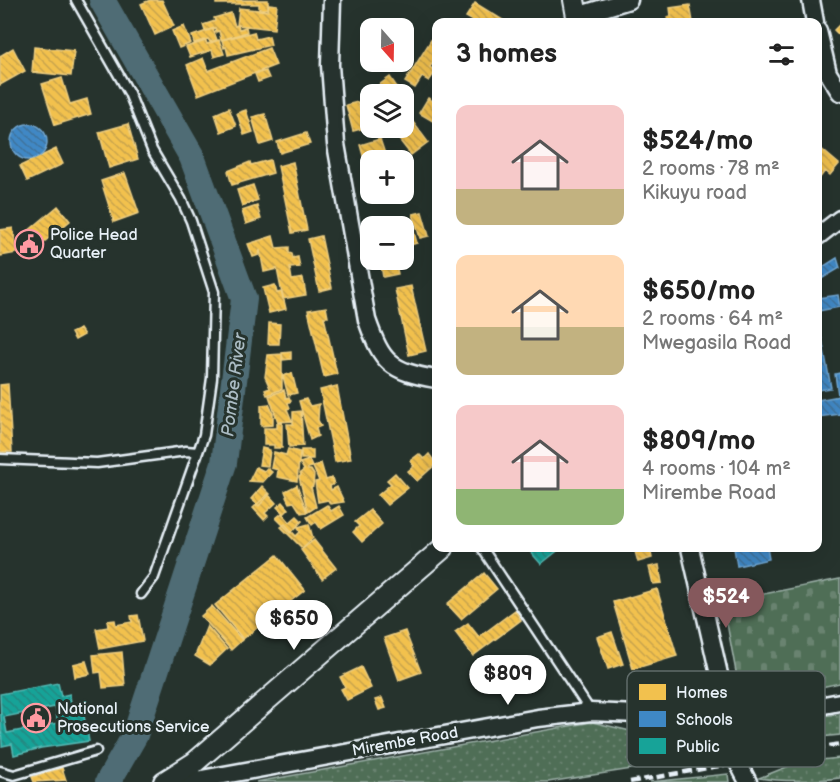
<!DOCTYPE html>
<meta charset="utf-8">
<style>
body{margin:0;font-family:"Balsamiq Sans",sans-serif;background:#f2f2f2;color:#222;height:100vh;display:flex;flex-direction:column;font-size:22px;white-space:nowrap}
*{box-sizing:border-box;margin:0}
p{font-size:20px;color:#767676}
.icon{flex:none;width:33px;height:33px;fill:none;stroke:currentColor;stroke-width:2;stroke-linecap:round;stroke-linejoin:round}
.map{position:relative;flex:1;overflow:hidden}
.panel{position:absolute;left:432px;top:18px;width:390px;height:534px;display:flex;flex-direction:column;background:#fff;border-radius:12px;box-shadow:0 6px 24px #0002}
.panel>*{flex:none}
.needle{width:39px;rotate:160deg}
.tools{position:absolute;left:360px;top:18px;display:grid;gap:12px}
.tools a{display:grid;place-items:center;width:54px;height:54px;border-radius:12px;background:#fff;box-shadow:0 6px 24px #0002;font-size:30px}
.price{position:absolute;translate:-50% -51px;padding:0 14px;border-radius:21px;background:#fff;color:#222;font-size:20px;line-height:39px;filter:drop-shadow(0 2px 3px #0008)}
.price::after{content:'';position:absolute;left:50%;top:36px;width:18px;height:14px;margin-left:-9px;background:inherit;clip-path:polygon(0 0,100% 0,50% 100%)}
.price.current{background:#85585c;color:#fff}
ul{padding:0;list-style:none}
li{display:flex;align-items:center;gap:18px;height:150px;padding:0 24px}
li span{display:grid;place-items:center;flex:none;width:168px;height:120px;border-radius:12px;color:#555}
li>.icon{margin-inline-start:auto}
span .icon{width:72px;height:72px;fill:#fffc;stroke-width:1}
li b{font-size:26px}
h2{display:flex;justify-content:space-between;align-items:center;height:72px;padding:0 24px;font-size:26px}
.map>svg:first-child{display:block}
.grass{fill:url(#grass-dots);stroke:#9cb0a8;stroke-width:1.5}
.cemetery{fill:url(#cemetery-stones);stroke:#9cb0a8;stroke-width:1.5}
.homes{fill:url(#homes-back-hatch);stroke:#efcf81;stroke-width:1.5}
.schools{fill:url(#schools-back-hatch);stroke:#72a8d4;stroke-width:1.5}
.public{fill:url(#public-back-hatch);stroke:#56bab5;stroke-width:1.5;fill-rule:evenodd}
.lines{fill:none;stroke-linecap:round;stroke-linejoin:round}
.river{stroke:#4f6c75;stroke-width:26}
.service-casing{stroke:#e8f1f8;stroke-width:13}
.minor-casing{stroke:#e8f1f8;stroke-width:21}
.tertiary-casing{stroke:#e8f1f8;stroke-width:24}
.service{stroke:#26332d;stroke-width:8}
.minor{stroke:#26332d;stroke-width:16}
.tertiary{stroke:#26332d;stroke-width:20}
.rail{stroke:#e8f1f8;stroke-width:4.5;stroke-dasharray:9 4.5;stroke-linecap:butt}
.labels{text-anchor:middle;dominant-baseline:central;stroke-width:6;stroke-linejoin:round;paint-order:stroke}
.poi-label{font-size:16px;fill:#e8f1f8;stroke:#26332d;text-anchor:start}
.street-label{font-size:16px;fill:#e8f1f8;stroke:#26332d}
.water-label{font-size:18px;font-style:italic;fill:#abbcc4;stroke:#26332d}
.key{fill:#26332d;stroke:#606c6a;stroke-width:1.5}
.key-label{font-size:16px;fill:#e8f1f8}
</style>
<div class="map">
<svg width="840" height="782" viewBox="0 0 840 782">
<defs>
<pattern id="grass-dots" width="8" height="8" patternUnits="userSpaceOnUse" patternTransform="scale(1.5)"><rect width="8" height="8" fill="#506e57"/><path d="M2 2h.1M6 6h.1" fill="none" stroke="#698370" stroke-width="1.8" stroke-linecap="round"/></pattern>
<pattern id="cemetery-stones" width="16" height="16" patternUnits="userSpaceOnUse" patternTransform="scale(1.5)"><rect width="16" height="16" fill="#506e57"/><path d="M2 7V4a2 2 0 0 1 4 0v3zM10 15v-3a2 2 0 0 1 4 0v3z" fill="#698370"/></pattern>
<pattern id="homes-back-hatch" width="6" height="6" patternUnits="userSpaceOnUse" patternTransform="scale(1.5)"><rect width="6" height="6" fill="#f2c14e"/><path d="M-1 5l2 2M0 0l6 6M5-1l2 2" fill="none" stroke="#c7a34d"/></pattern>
<pattern id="schools-back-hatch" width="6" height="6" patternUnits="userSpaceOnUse" patternTransform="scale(1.5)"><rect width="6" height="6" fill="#3f88c5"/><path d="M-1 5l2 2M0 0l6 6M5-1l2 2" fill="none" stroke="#41729a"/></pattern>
<pattern id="public-back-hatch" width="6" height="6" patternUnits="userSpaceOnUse" patternTransform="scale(1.5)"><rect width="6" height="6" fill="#17a398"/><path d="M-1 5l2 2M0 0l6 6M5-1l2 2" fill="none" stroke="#258881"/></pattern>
</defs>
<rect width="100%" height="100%" fill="#26332d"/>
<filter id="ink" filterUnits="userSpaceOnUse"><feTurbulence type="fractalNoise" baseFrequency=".0167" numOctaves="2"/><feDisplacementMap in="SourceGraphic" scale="12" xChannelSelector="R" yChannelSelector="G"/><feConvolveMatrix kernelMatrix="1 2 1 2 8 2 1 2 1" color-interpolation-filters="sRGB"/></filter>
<g filter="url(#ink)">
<path class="grass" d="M840,714V735L820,737L747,756L745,749L767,741L780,728L820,716Z
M592,722L703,748L699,755L651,766L548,782H256Z
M840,758V778C813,781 786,782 759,778L799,762Z
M728,774L729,782H650Z"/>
<path class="cemetery" d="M840,579V683L742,704L723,602Z"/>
<path class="homes" d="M150,0H162L174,26L155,35L141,4Z
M216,0H268V9H259V4H216Z
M475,3L506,22H475L466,17Z
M269,4L277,5L274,29L237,25L239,8L268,11Z
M690,5L693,22H668L667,17L671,16L670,8Z
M231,13L235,26L238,25L239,29L246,27L247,32L221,40L219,31L216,32L215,28L205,31L203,25L215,21L214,18Z
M840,24V36L834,30Z
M184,26L191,43L179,48L172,31Z
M213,29L217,40L210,42L208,39L194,43L192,36Z
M254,32L256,39L269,36L271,45L228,55L226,47L224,48L222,40Z
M436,32V67L432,64L430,67L436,71L429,81L422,77L415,88L405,82Z
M219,40L224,54L214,57L212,50L190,57L186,47L206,41L207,44Z
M34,47L74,51L71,76L32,72Z
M13,48L25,71L0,85V56Z
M269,48L276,65L198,95L187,65L203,58L208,71Z
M266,71L269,78L258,82L255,74Z
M390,77L397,87L390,92L392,94H370V102L365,95Z
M62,78L70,104L87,99L91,114L55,125L42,84Z
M428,98L436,103V123L419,113Z
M358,102L365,128L353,131L346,105Z
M229,108L236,126L221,132L215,114Z
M246,110L253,132L244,135L237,113Z
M404,110L428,142L411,155L390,128H404Z
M265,114L273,141L260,145L252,117Z
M128,124L138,159L109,168L99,132Z
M306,133L310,144L280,153L277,142Z
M380,139L387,160H370V180L360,145Z
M819,147L839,164L830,175L825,171L818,180V150Z
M56,149L63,164L27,181L20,166Z
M270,160L273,173L232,185L228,171L250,162L251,165Z
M293,162L307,230L292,233L278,166Z
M125,173L139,213L114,222L101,181Z
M253,185L258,200L242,206L237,190Z
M58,206L70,221L39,246L27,232Z
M257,206L261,219L246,224L242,211Z
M422,212L429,236L420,238L413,214Z
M387,221L388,226H373V224Z
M412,225L417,243L410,245L406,226Z
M13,228L17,253L0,256V230Z
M273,236L276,248L289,247V253L292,254L293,258L298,257L300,267L290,268L292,280L303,278L306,295L283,299L277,269L264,272L260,250L259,255L253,257L248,244Z
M321,236L332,288L319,291L308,239Z
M380,260H395L398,274L383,277Z
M275,285L277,293L282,292L286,309L269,313L263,288Z
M411,286L426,351L409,355L395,289Z
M326,307L328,317H324L337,374L324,377L308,310Z
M269,323L280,324L279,344H268Z
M80,329L84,335L75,340L71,333Z
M291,352V359L283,360L282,353Z
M282,354V389L267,395L265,390L270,388L265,377L268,355Z
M292,373L297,393L288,395L283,376Z
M8,384L12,452H0V385Z
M337,386L351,459L335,462L320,390Z
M284,390L286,398L289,397L291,401L288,403L290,408L287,409L292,421L278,422L269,396Z
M306,399L310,406L319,404L318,420L321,426L316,428L318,436L310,440L299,401Z
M269,404L273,413V425L261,426V405Z
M301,411L303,446L289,447L287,424H293V412Z
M277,423H282V448H274V445H264V428H277Z
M262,448L270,450L268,466L259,465Z
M288,449L300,452L297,481L277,477L278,470L271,468L274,452L286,455Z
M301,450H313V459H301Z
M419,454L424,459L429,454L436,464L417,481L408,471L414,466L410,461Z
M309,460L312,467L308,468V470H311L314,475L313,486L311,487L316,507L308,512L299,477L301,475L300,473L304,470L300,463Z
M321,463L326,480L332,478L334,484L330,486L331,490L337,487L344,502L330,504L328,500L318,502L315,482L319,481L313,467Z
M256,467L264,471L267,468L272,472L263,482L249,481Z
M395,473L408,488L387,505L378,495L391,484L387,480Z
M297,485L307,512L301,513L294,502L289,503L286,497L287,496L285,491Z
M262,486L270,494L259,506L251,499Z
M268,494L276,503L265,513L268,516L264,520L253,508Z
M283,502L289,509L284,514L277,507Z
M327,505L331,511L339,506L344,515L321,529L316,522L312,525L307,517Z
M370,510L382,524L362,542L353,532L359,526L355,522Z
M282,513L290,522L297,516L302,521L291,533L276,518Z
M285,524L296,536L300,532L298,527L309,524L313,538L302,548L281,527Z
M314,540L336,568L322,579L301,550Z
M634,548H650L652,558L638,562Z
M277,555L305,590L243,639L215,605Z
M659,565L662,583L653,584L649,567Z
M484,573L497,589L461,619L447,604Z
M657,589L677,656L633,669L613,602Z
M212,606L242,640L231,650L201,616Z
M515,610L521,620L473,656L455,632L468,623L479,637Z
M138,615L143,641L100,649L96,629L108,627L107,621L115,620L116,625L132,622L131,616Z
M207,626L227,649L210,665L195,656Z
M405,631L421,672L399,680L384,638Z
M612,632L623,664L608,669L597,637Z
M122,652L125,686L103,688L101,672L95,673L93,655Z
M86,661L90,674L75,677L73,664Z
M361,667L371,688L347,700L341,689L345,687L340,677Z
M382,698L386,708L379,710L375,700Z
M62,768L66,780L34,782L32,777Z"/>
<path class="schools" d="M11 142a18 18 0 1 1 36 0a18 18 0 1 1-36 0Z
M837,258L840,268L818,281V270Z
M838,295L840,307L818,311V298Z
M822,339L831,388L818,390V340Z
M840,373V395H838L835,374Z
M840,396V414L818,417V400Z
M734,548H767L769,559L737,566Z"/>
<path class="public" d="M527,548H561L541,564Z
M58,683L61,696L70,694L71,704L87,701L88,710L83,711L89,741L41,748L14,755L12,744L2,746L0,694ZM55,707L58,723L7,733L4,717Z"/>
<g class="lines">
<path class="river" d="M102,0L192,157L244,299L224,463L135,735L108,782"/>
<g class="service-casing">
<path id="service" d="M76,0L129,93L152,150L181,199L191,221L214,292L212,378L204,435L154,577L141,594
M0,459L97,463L186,451L197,452
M482,548L591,712
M0,771L14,775L96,751"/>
</g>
<g class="minor-casing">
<path id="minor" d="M332,0L330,65L336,144L367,320C382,363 390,371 436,379
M811,0L815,22
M577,16L629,0
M818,31L828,73L840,92
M818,236L840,219
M690,548L729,718L737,761L748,782
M185,782L538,718L591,712L729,718L781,713L840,702"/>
</g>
<g class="tertiary-casing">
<path id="tertiary" d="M574,0L578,22
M164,782L194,763L443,548"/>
</g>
<use href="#service" class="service"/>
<use href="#minor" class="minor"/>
<use href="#tertiary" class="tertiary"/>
<path class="rail" d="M630,782L840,744"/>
</g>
</g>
<defs>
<g id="civic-ring" transform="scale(1.5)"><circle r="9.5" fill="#26332d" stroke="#ff9aa2" stroke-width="1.5"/><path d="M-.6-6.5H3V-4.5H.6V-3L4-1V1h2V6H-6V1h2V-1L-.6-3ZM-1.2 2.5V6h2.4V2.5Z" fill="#ff9aa2"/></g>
</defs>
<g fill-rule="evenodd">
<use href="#civic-ring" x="29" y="244"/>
<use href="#civic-ring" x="36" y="718"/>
</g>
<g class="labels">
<g class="poi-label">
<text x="50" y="235">Police Head<tspan x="50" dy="18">Quarter</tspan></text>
<text x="57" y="709">National<tspan x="57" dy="18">Prosecutions Service</tspan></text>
</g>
<g class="street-label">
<text transform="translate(405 742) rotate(-10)">Mirembe Road</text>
</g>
<g class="water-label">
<text transform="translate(234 385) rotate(-83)">Pombe River</text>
</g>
</g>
<rect x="627" y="671" width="198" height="96" rx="9" class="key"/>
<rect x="639" y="684" width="27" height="16" fill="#f2c14e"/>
<rect x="639" y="711" width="27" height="16" fill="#3f88c5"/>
<rect x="639" y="738" width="27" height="16" fill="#17a398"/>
<g class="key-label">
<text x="676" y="698">Homes</text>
<text x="676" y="725">Schools</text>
<text x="676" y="752">Public</text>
</g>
</svg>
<div class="tools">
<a><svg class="needle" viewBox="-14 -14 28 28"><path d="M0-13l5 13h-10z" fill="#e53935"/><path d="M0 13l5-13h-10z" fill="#767676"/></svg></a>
<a><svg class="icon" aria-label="layers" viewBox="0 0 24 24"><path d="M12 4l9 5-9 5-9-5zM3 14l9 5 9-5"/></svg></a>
<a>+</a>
<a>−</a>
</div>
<b class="price current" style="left:726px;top:629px">$524</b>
<b class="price" style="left:294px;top:651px">$650</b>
<b class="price" style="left:508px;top:706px">$809</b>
<section class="panel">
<h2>3 homes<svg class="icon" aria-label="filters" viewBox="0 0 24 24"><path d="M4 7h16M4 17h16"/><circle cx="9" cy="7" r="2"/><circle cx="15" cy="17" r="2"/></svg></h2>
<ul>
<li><span style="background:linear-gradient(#f6c9c9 70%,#c2b280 0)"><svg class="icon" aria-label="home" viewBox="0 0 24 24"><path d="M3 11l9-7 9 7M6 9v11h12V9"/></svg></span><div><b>$524/mo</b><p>2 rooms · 78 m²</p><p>Kikuyu road</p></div></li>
<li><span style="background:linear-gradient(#ffd9b3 60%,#c2b280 0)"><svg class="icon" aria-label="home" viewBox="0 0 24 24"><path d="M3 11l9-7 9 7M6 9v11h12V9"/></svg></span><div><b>$650/mo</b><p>2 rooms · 64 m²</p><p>Mwegasila Road</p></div></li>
<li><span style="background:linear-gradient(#f6c9c9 70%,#8fb573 0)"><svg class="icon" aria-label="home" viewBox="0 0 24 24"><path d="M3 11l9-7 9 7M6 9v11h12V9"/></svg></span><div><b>$809/mo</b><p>4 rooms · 104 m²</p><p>Mirembe Road</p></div></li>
</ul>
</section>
</div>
